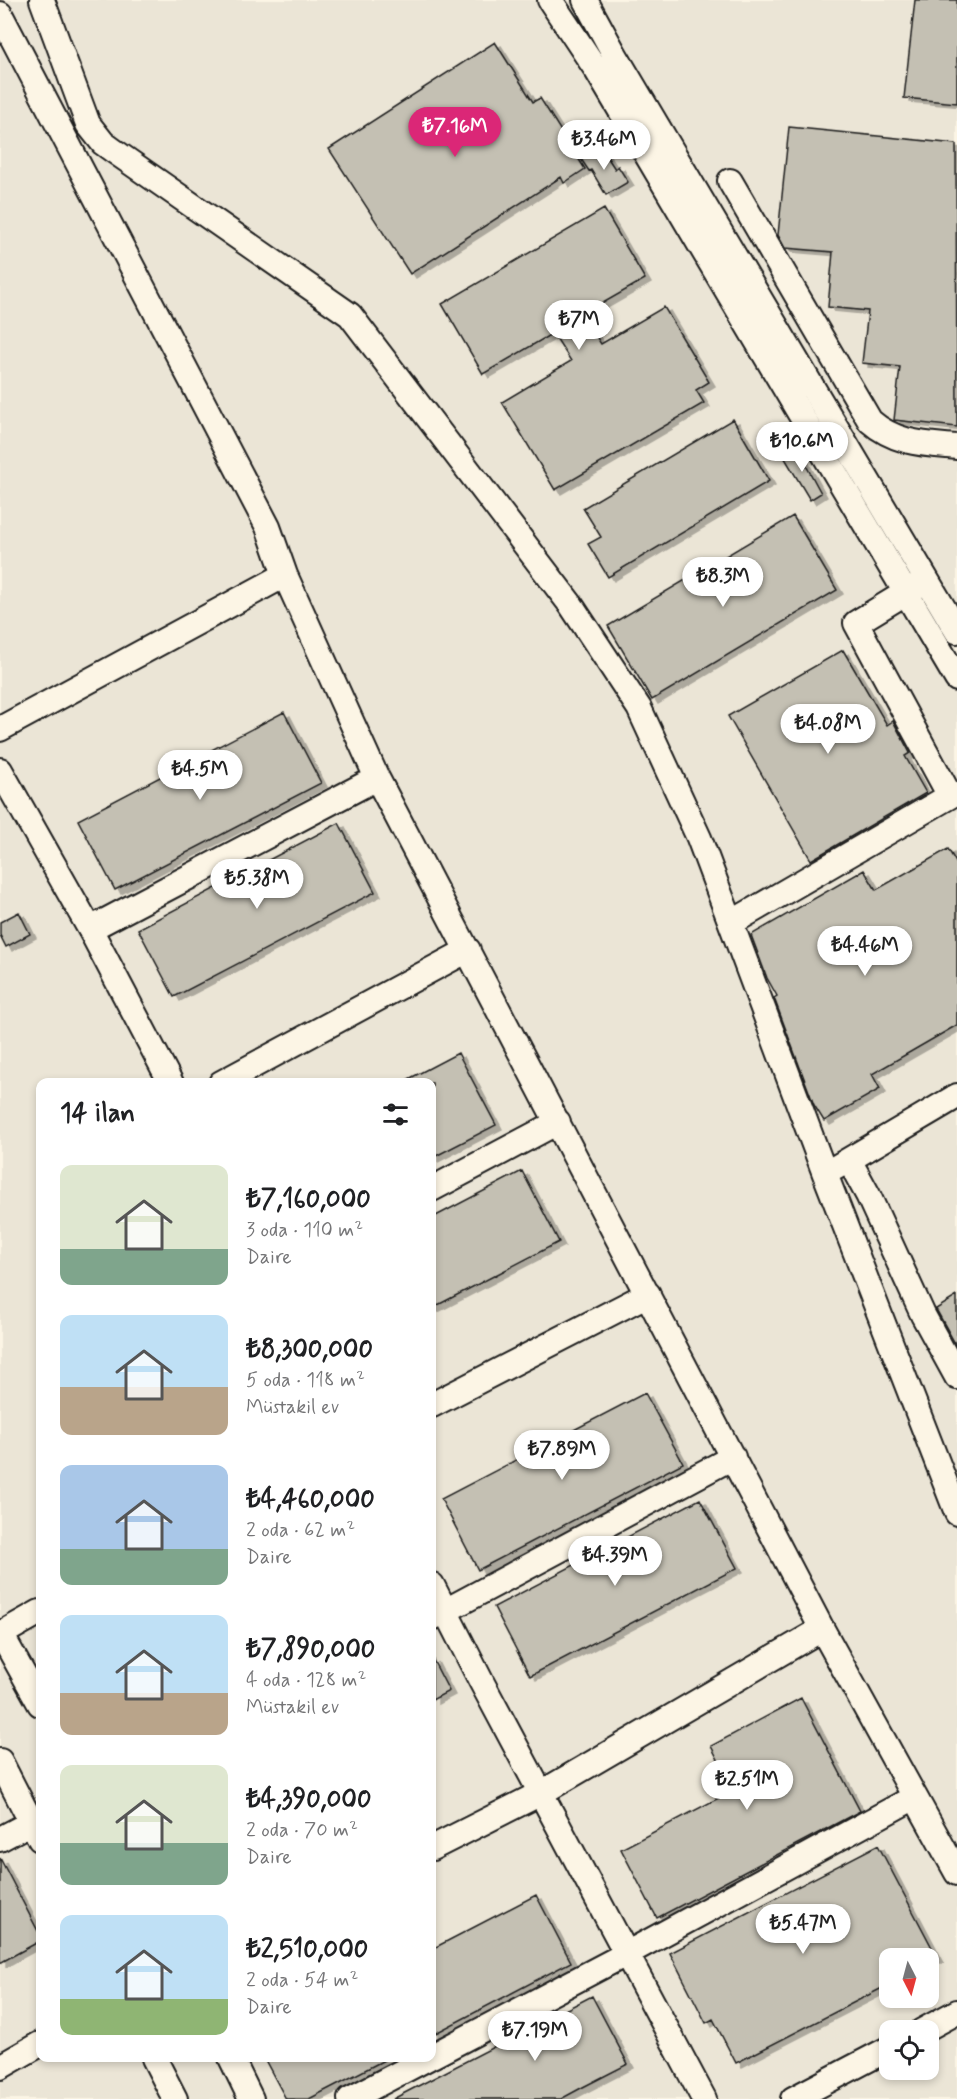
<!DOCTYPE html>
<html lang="tr">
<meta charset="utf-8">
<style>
body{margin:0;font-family:Mynerve,sans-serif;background:#f6f6f6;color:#202124;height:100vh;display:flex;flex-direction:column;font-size:22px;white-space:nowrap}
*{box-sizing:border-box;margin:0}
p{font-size:20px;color:#757577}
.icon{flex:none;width:33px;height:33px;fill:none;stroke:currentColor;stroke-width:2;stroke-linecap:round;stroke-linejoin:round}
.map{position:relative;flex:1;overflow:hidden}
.details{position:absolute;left:36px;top:1078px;width:400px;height:984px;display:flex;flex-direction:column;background:#fff;border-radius:12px;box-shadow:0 3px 9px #0003}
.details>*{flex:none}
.needle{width:39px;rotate:174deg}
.tools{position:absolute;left:879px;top:1948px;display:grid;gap:12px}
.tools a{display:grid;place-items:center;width:60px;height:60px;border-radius:12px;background:#fff;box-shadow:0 3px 9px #0003;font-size:30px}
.price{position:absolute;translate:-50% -51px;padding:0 14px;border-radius:21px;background:#fff;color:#222;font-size:20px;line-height:39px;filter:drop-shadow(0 2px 3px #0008)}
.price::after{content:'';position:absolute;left:50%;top:36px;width:18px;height:14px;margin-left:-9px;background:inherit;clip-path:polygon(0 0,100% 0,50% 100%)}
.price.active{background:#db2777;color:#fff}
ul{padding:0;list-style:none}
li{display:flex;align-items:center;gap:18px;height:150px;padding:0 24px}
li span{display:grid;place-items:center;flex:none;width:168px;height:120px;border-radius:12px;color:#555}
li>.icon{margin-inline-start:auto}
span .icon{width:72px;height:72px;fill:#fffc;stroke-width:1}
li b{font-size:26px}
h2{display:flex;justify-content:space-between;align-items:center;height:72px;padding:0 24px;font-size:26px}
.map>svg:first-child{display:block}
.built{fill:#ebe5d6;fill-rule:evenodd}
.building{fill:#c4c0b3;stroke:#1c1c1c;stroke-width:1.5;filter:url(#shadow)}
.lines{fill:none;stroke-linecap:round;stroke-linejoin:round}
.minor-casing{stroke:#1c1c1c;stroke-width:28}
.minor{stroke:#fcf5e5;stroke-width:24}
</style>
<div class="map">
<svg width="957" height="2099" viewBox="0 0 957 2099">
<defs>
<filter id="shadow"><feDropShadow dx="6" dy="4" stdDeviation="0" flood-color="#0004"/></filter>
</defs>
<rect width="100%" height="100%" fill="#fcf5e5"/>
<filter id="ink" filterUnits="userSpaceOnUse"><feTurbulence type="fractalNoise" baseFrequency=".0167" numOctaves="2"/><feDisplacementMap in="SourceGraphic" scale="12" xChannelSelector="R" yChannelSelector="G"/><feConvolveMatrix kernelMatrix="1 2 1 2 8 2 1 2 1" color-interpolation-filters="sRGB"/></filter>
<g filter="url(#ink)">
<path class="built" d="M0,0H957V2099H0ZM40,1083H432V2058H40ZM890,1959H928V1998H890ZM890,2031H928V2070H890Z"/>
<path class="building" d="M915,0H957V103L904,98Z
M495,42L533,102L540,98L585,169L564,183L561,177L410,274L329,149Z
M789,127L956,144L957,427L894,420L900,367L862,363L868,311L828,307L833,252L785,248L778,235Z
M600,146L615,169L618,166L628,182L606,195L591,170L589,171L581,159Z
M604,209L645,279L582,315L601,344L664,307L709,382L696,390L704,403L555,490L502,402L571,361L553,333L483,374L442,304Z
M733,419L769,481L608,577L588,544L601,537L583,508Z
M796,447L821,493L810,500L783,455Z
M793,516L837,590L652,700L608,626Z
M843,650L887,725L893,721L910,753L905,756L926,793L811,860L728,716Z
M284,712L321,783L115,890L78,820Z
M339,823L375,892L174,997L138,929Z
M948,849L957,864V1025L872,1074L880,1089L824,1121L814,1105L774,998L777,996L767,978L751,935L864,870L876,890Z
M19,912L30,934L6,947L0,935V922Z
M458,1053L496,1125L432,1158V1083H401Z
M522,1171L559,1242L432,1308V1218Z
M957,1296V1347L936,1309Z
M645,1393L683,1463L478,1570L441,1499Z
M700,1499L737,1568L530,1676L494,1607Z
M432,1658L449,1691L432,1700Z
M801,1698L860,1811L657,1918L621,1849L734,1790L711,1746Z
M878,1845L938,1959H890V1984L736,2063L713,2019L706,2023L670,1953Z
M0,1858L40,1935V1941L0,1963Z
M536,1895L571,1962L432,2035V1949Z
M592,1996L628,2064L583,2087L561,2099H393Z
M264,2058H388L309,2099H286Z"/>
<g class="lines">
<g class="minor-casing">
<path id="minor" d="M42,0L88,124L103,143L114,151L350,315L571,605L639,708L699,838L825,1174L957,1513
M550,0L596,69L957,679
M585,0L615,55L957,631
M0,14L268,527L285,575L377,778L822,1629L957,1873
M730,181L870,421C896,444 925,444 957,447
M0,729L285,575
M0,770L90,929L171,1083
M731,923L950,796L856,623L920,584
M90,929L377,778
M221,1083L468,950
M849,1160L868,1195L923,1315L957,1377
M835,1168L957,1096
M432,1189L558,1122
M432,1405L648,1294
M432,1585L481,1681L704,2099
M432,1618L733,1457
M0,1632L40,1704
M1,1634L40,1612
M0,1761L40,1839
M0,1839L32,1822
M432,1848L541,1793L822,1629
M922,2031L957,2012
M432,2056L626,1954L915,1797
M154,2058L175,2099
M231,2058L251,2099
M0,2067L40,2044
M350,2099L428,2058
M793,2099L890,2048"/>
</g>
<use href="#minor" class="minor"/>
</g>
</g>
</svg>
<div class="tools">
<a><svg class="needle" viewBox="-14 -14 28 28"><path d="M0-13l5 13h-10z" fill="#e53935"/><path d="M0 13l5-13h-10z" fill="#757577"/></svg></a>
<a><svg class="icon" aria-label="locate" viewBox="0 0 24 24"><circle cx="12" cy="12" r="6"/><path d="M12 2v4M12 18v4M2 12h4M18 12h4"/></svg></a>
</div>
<b class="price active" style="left:455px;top:158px">₺7.16M</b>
<b class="price" style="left:604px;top:171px">₺3.46M</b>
<b class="price" style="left:579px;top:351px">₺7M</b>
<b class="price" style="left:802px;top:473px">₺10.6M</b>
<b class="price" style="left:723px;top:608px">₺8.3M</b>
<b class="price" style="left:828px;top:755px">₺4.08M</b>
<b class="price" style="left:200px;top:801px">₺4.5M</b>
<b class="price" style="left:257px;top:910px">₺5.38M</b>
<b class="price" style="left:865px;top:977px">₺4.46M</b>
<b class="price" style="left:562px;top:1481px">₺7.89M</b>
<b class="price" style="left:615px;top:1587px">₺4.39M</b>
<b class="price" style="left:747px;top:1811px">₺2.51M</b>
<b class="price" style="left:803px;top:1955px">₺5.47M</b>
<b class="price" style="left:535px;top:2062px">₺7.19M</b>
<section class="details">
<h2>14 ilan<svg class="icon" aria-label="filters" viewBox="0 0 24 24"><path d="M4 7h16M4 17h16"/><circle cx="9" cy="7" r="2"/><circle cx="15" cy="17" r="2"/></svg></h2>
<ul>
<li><span style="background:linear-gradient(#dfe7d0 70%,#7fa58c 0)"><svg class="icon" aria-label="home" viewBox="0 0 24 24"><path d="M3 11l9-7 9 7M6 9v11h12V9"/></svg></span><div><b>₺7,160,000</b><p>3 oda · 110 m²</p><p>Daire</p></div></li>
<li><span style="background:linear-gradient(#bfe0f5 60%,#b9a48a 0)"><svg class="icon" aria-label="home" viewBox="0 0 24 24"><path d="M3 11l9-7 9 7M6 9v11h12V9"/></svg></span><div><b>₺8,300,000</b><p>5 oda · 118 m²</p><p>Müstakil ev</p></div></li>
<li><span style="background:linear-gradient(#a9c7e8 70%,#7fa58c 0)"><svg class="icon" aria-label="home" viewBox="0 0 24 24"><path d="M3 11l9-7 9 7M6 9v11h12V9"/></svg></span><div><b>₺4,460,000</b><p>2 oda · 62 m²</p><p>Daire</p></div></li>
<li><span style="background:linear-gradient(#bfe0f5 65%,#b9a48a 0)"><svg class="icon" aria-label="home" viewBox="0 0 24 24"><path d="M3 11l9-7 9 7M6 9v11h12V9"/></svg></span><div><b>₺7,890,000</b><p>4 oda · 128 m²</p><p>Müstakil ev</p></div></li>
<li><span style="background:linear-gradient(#dfe7d0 65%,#7fa58c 0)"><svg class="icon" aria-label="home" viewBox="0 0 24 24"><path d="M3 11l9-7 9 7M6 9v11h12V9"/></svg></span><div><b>₺4,390,000</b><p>2 oda · 70 m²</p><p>Daire</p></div></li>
<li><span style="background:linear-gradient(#bfe0f5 70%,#8fb573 0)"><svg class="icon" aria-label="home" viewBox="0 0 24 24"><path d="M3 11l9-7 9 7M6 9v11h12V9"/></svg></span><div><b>₺2,510,000</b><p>2 oda · 54 m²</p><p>Daire</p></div></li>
</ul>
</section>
</div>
